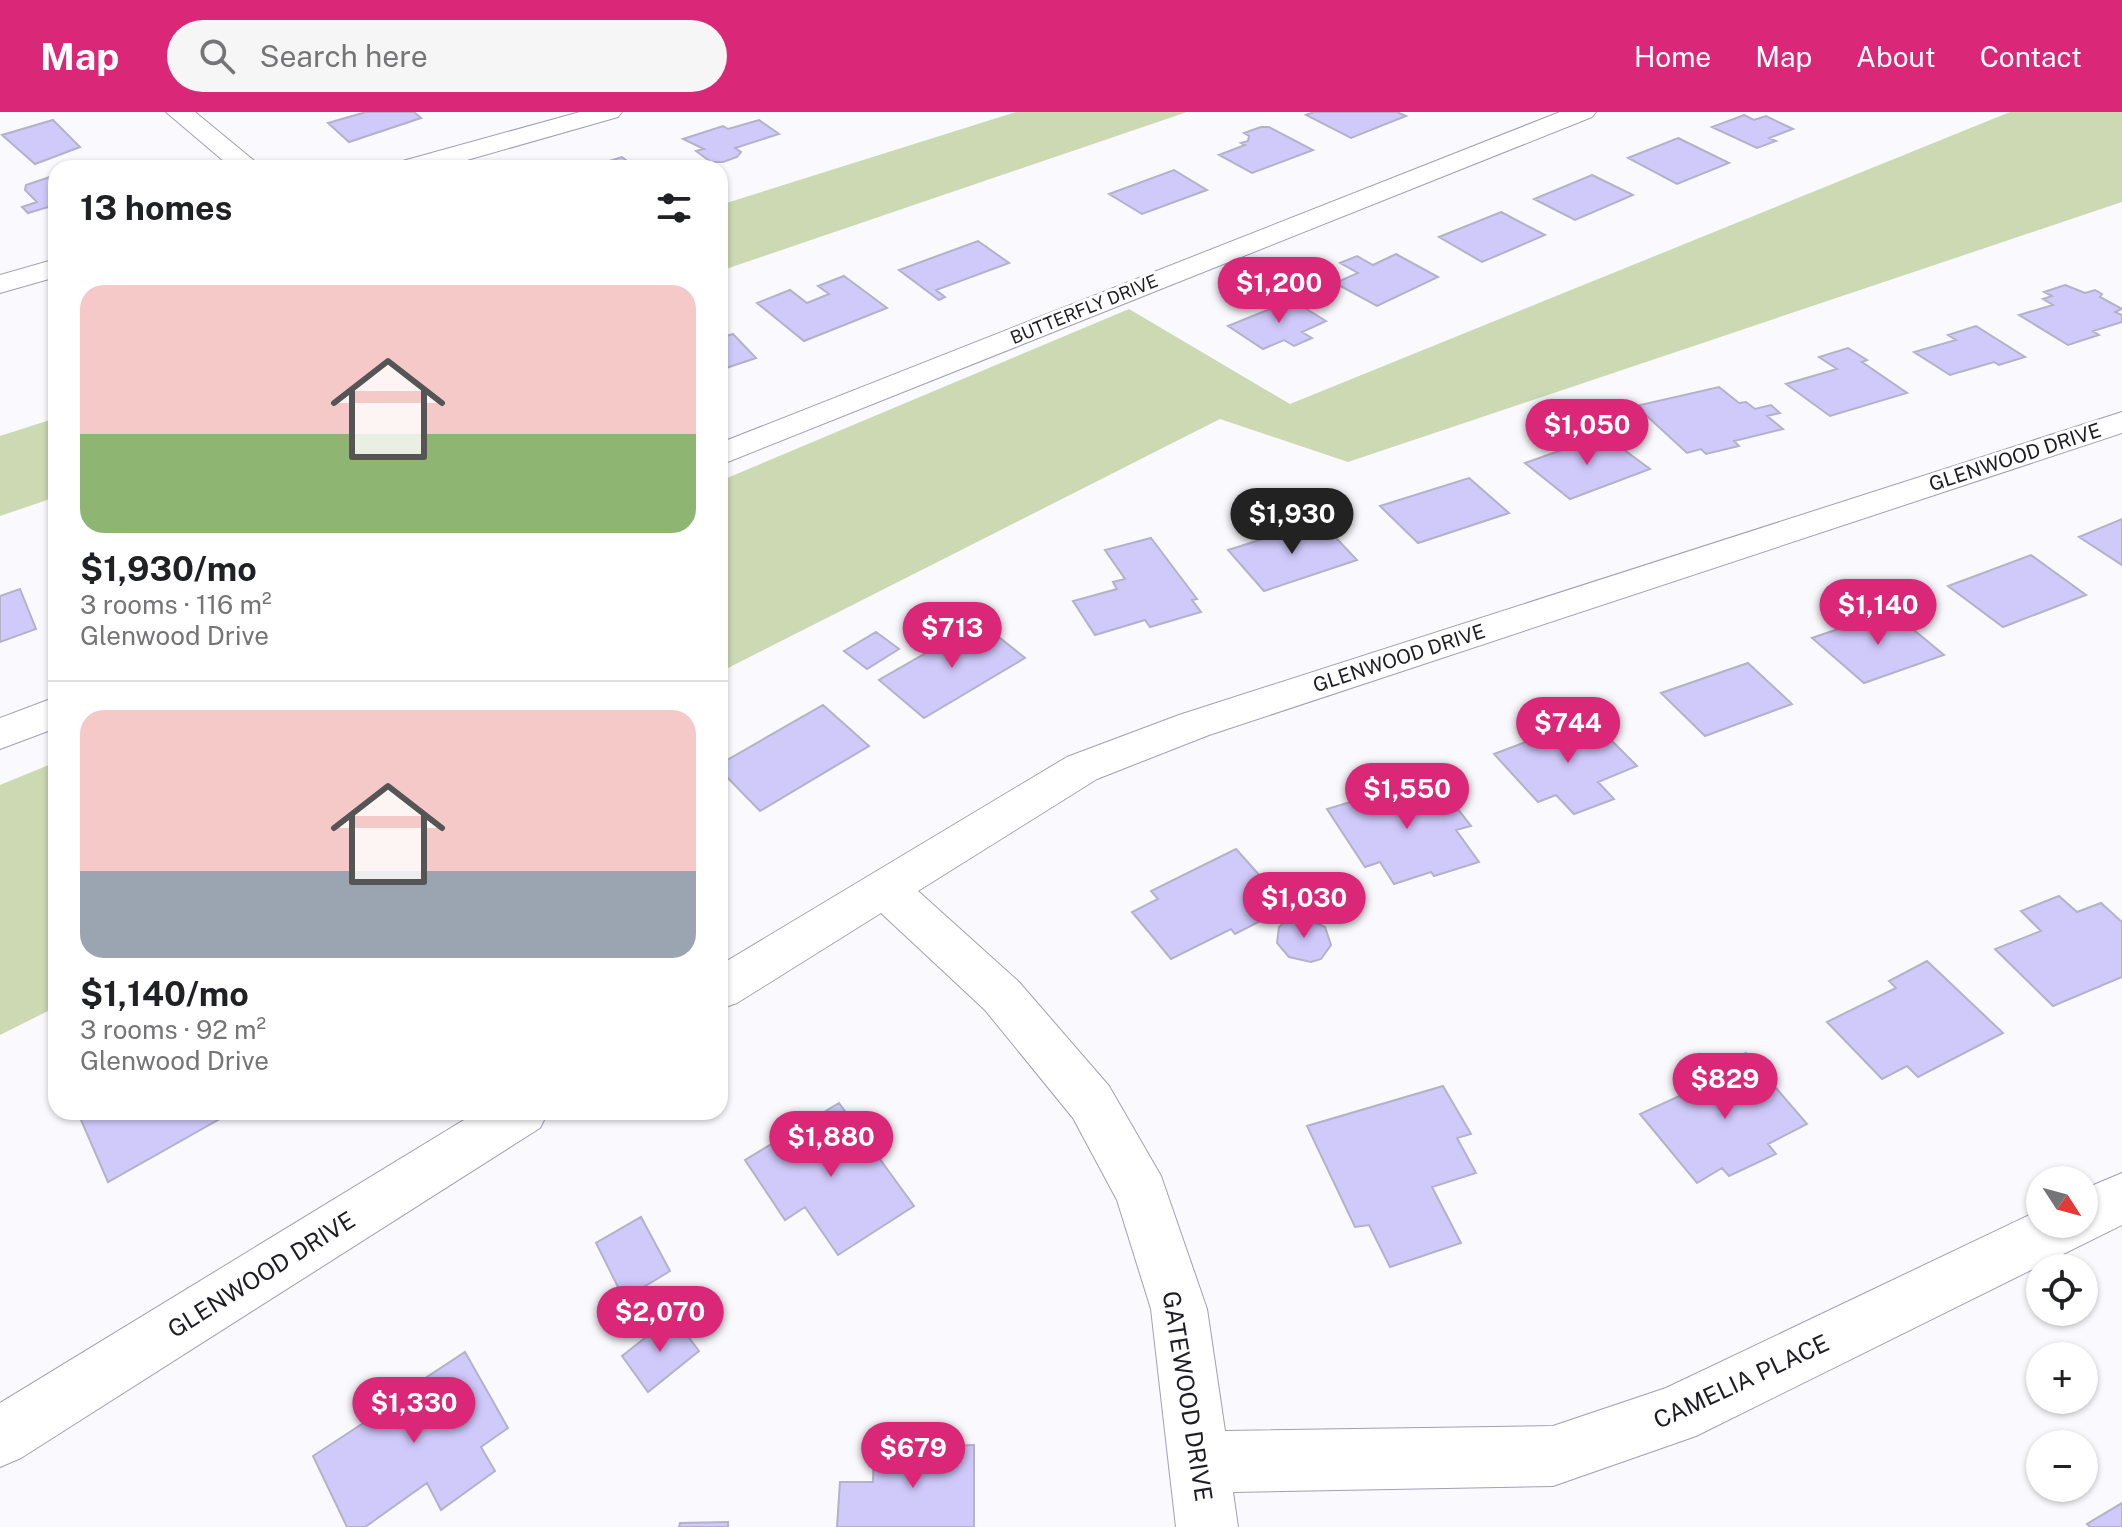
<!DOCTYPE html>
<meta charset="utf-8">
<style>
body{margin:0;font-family:"Public Sans",sans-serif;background:#f6f6f6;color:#202124;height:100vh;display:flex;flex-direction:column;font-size:30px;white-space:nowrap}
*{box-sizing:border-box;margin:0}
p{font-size:26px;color:#757577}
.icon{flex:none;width:44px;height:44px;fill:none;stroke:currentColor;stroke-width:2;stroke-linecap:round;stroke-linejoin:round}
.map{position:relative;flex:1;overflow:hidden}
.sheet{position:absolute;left:48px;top:48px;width:680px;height:960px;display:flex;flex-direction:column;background:#fff;border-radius:24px;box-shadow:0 2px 6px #0004}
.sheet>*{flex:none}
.needle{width:52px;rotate:126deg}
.fabs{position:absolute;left:2026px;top:1054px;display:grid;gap:16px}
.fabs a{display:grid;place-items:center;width:72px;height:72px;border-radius:50%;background:#fff;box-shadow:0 2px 6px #0004;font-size:40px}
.price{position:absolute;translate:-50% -68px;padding:0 18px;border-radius:28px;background:#db2777;color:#fff;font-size:26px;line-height:52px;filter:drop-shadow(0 2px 4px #0008)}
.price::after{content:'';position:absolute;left:50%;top:48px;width:24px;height:18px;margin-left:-12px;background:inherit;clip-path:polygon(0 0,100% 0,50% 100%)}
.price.current{background:#222;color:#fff}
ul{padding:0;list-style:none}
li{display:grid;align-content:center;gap:16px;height:424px;padding:0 32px}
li+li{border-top:2px solid #e0e0e0}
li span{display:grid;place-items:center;height:248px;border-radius:24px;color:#555}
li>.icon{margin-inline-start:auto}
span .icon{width:144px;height:144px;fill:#fffc;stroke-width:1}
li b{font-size:34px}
h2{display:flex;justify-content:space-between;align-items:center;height:96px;padding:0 32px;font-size:34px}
header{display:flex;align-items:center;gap:48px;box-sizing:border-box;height:112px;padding:0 40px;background:#db2777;color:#fff}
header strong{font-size:38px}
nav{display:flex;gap:44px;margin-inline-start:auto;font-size:28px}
.search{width:560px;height:72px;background:#f6f6f6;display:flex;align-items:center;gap:20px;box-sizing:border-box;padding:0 28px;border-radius:44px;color:#757577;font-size:30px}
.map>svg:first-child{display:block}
.green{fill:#ccd9b2}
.building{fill:#d0cafb;stroke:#b4b1c9;stroke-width:2}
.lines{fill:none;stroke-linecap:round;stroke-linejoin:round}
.minor-casing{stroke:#a29fb6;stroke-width:2}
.minor{fill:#fff;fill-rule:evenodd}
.labels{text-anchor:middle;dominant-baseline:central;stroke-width:6;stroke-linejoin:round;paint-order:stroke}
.far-street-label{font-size:18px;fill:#1e1d26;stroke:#fff}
.street-label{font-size:20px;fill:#1e1d26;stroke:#fff}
.near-street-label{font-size:24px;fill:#1e1d26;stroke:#fff}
</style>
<header>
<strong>Map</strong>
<div class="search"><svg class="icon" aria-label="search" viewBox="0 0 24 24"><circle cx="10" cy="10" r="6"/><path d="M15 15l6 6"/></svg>Search here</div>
<nav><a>Home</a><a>Map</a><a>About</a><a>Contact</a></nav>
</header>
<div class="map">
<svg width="2122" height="1415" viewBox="0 0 2122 1415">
<rect width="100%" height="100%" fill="#f9f9fe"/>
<path class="green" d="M1016,0H1187L720,159V93Z
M2010,0H2122V90L1348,350L1220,307L720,560V369L1129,197L1290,292Z
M56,306V385L0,404V324Z
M56,650V895L0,923V673Z"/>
<path class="building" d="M366,0H414L421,6L349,30L328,11Z
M1314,0H1397L1406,4L1351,26L1306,3Z
M1744,3L1754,8L1766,4L1793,17L1769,26L1776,29L1757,36L1712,15Z
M53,8L80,35L35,52L2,23Z
M759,8L779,22L735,36L741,40L737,45L723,50H711L696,39L704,37L683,27L723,14L728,17Z
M1261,15H1269L1313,38L1252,61L1219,43L1245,33L1241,31L1248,29L1249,24L1244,21Z
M1678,26L1729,51L1677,72L1628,46Z
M622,45L636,56H586Z
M1174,58L1207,78L1142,102L1109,82Z
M56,63V101L48,95L28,101L22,95L37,90L25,78L26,73Z
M1592,63L1633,83L1575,108L1534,87Z
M1501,100L1545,123L1482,150L1439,125Z
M978,129L1009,151L936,178L945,185L939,188L899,158Z
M1396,142L1438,165L1377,194L1335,171L1358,161L1340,151L1357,144L1373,153Z
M844,164L887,196L804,229L757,191L790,178L807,191L829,182L818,174Z
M2065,173L2085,181L2095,178L2102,182L2100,185L2122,197L2115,200L2122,203V210L2093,219L2099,223L2068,233L2019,203L2053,193L2043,187L2052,184L2044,180Z
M1292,188L1326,209L1302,220L1312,226L1294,234L1284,228L1263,237L1228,214Z
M1976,214L2025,245L1999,253L1994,250L1950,263L1914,240L1956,228L1948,223Z
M733,222L756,246L720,258V226Z
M1848,236L1867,248L1862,250L1907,281L1830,304L1786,272L1837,257L1819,245Z
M1719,275L1739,291L1746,290L1755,297L1771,293L1780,301L1767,304L1783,317L1734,329L1739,334L1706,342L1701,337L1687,341L1636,294Z
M1604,323L1650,357L1570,387L1525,351Z
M1469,366L1509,401L1418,431L1380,394Z
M2122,407V453L2079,425Z
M1320,409L1357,448L1264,479L1228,438Z
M1151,426L1197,487L1192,488L1201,500L1150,515L1145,508L1095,523L1073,489L1117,477L1113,470L1125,467L1105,438Z
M2031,443L2086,483L2003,515L1948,474Z
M20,477L36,517L0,530V484Z
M1891,499L1944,543L1864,571L1812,526Z
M980,510L1025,546L924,606L879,568Z
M876,520L899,537L867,557L844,539Z
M1748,551L1792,592L1705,624L1661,581Z
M823,593L869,634L760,699L720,658V652Z
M1589,606L1637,654L1598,670L1614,687L1574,702L1556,683L1538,690L1494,642Z
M1433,665L1471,714L1456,718L1479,750L1434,764L1431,760L1394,772L1380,750L1365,755L1327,697Z
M1236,737L1288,795L1235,822L1231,817L1171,847L1132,800L1158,787L1151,779Z
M2059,784L2077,800L2101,791L2122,810V865L2053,894L1995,837L2041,819L2021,799Z
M1306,806L1325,815L1331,833L1321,847L1311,850L1289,845L1277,831L1279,815L1286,809Z
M1927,849L2003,921L1918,965L1907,954L1882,967L1827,910L1896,876L1889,869Z
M1746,941L1807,1012L1768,1032L1776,1042L1729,1064L1722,1056L1697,1071L1640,1002L1712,969L1705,960Z
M1443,974L1471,1022L1457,1026L1476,1061L1432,1075L1461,1131L1390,1155L1369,1113L1355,1115L1307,1014Z
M839,991L914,1094L838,1143L805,1095L785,1108L745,1048Z
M95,1000H232L108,1070L81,1008Z
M641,1105L670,1159L624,1187L596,1131Z
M673,1204L699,1239L648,1280L622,1244Z
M465,1240L508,1316L481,1335L495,1359L441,1398L427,1371L365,1415H347L313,1344L371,1306L361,1285L385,1269L395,1286Z
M974,1333V1415H837L840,1370H873L874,1336Z
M2122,1391V1415H2090L2087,1412Z
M728,1410V1415H679L680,1411Z"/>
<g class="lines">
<g class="minor-casing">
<path id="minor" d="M166,0H195L263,56H232Z
M580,0H622L618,5L439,56H395L399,50Z
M1560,0H1596L1592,5L720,353V331Z
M56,147V165L0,181V163Z
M2122,300V321L1209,623L1097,667L918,779L1019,870L1109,974L1161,1064L1207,1197L1225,1319L1553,1314L1666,1276L2040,1098V1112H2084V1077L2122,1061V1113L1696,1324L1553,1374L1233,1380L1238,1415H1176L1151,1197L1117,1088L1073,1006L985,898L881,801L737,891L720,897V853L1067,645L1179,603Z
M56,585V616L0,637V606Z
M477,1000H548L540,1016L21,1346L0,1355V1291Z"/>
</g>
<use href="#minor" class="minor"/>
</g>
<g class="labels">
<g class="far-street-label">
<text transform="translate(1084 197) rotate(-22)">BUTTERFLY DRIVE</text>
</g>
<g class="street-label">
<text transform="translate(2015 345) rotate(-18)">GLENWOOD DRIVE</text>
<text transform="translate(1399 546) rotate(-18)">GLENWOOD DRIVE</text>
</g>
<g class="near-street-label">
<text transform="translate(261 1162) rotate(-32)">GLENWOOD DRIVE</text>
<text transform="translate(1741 1269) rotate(-25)">CAMELIA PLACE</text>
<text transform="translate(1188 1284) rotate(81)">GATEWOOD DRIVE</text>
</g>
</g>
</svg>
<div class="fabs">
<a><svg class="needle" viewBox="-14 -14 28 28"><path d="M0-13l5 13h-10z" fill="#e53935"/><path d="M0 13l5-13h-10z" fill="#757577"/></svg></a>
<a><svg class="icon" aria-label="locate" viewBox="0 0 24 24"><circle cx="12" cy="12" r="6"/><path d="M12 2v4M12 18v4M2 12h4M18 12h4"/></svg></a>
<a>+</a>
<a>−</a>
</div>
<b class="price" style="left:1279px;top:213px">$1,200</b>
<b class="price" style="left:1587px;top:355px">$1,050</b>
<b class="price current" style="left:1292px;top:444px">$1,930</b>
<b class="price" style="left:1878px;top:535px">$1,140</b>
<b class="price" style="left:952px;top:558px">$713</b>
<b class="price" style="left:1568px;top:653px">$744</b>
<b class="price" style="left:1407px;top:719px">$1,550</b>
<b class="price" style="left:1304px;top:828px">$1,030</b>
<b class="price" style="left:1725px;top:1009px">$829</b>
<b class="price" style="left:831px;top:1067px">$1,880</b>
<b class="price" style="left:660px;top:1242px">$2,070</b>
<b class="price" style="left:414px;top:1333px">$1,330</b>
<b class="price" style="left:913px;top:1378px">$679</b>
<section class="sheet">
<h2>13 homes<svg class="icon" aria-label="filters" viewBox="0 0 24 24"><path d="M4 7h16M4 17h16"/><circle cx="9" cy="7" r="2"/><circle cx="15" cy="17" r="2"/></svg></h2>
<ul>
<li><span style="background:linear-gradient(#f6c9c9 60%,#8fb573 0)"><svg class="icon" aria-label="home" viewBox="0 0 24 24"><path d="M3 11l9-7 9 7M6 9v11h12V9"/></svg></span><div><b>$1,930/mo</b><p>3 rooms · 116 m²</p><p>Glenwood Drive</p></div></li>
<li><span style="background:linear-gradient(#f6c9c9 65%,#9aa5b1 0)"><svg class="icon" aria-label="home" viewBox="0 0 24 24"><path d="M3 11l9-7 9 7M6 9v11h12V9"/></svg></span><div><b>$1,140/mo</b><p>3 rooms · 92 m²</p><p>Glenwood Drive</p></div></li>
</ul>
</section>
</div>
